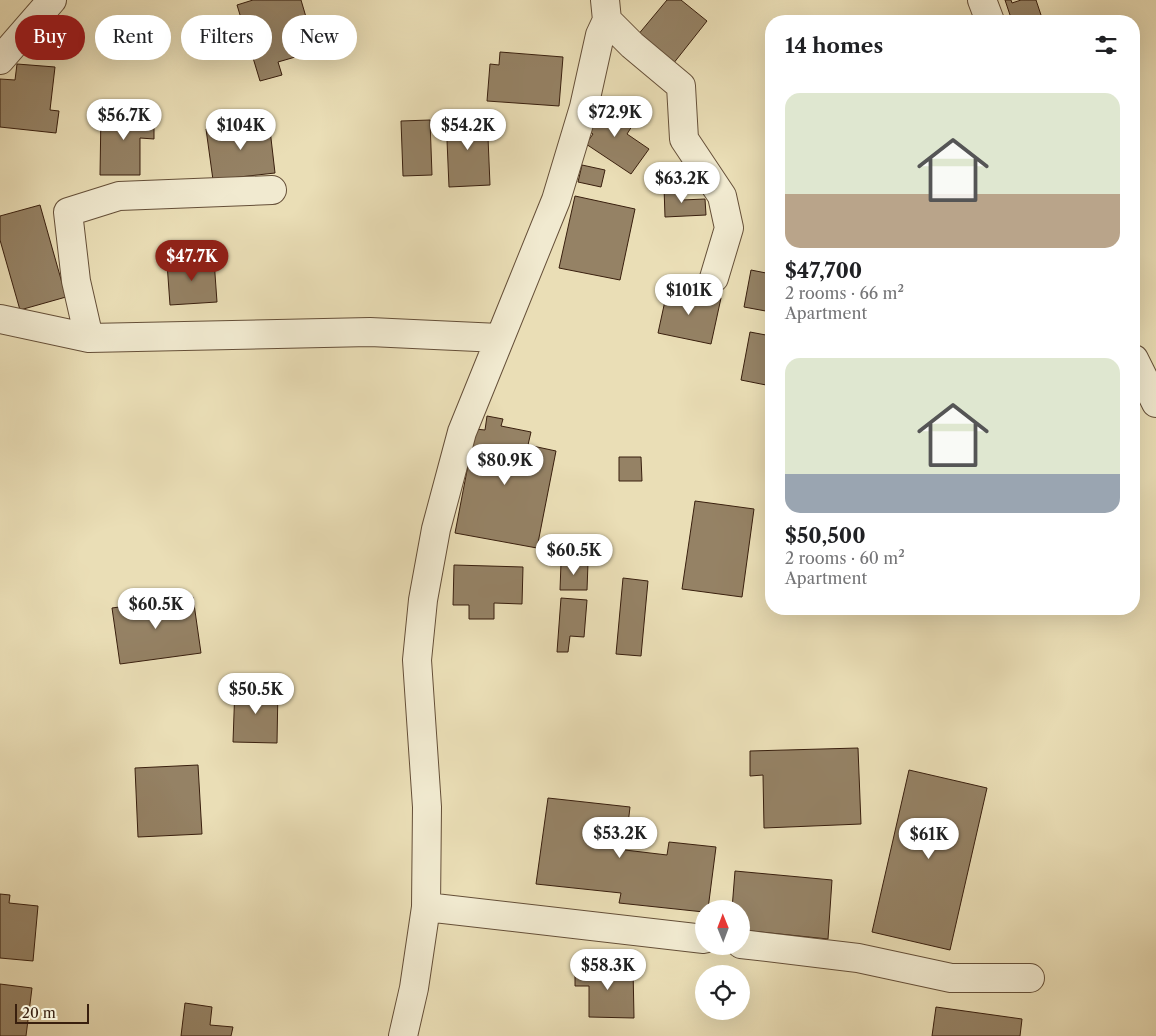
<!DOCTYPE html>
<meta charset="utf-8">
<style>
body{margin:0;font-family:"Libre Caslon Text",serif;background:#f6f6f6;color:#202124;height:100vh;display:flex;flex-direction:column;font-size:19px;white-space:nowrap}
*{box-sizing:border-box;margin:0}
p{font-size:16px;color:#757577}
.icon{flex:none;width:28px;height:28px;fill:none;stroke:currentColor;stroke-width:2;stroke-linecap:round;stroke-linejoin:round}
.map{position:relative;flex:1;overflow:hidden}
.details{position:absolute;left:765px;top:15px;width:375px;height:600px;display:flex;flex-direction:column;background:#fff;border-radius:20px;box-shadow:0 5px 20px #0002}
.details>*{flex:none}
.top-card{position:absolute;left:15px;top:15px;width:475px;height:45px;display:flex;gap:10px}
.needle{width:32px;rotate:359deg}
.controls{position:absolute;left:695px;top:900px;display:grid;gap:10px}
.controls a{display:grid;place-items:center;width:55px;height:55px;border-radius:50%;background:#fff;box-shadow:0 5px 20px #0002;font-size:25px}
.scale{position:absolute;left:15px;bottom:12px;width:74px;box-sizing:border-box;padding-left:5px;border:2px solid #391f0e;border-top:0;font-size:14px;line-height:18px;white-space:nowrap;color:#391f0e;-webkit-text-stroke:4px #f1ead0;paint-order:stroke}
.price{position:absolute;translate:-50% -42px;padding:0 11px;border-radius:18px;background:#fff;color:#222;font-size:16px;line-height:32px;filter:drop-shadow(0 1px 2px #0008)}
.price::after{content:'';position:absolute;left:50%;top:30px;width:15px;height:11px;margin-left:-8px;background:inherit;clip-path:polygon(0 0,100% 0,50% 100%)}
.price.active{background:#8f2418;color:#fff}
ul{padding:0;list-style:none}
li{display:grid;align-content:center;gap:10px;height:265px;padding:0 20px}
li span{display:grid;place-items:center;height:155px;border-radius:15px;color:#555}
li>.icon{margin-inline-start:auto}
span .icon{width:90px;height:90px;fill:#fffc;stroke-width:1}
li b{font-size:21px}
h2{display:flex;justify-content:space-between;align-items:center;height:60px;padding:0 20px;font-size:21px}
.tag{padding:0 18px;border-radius:22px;background:#fff;box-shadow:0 5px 20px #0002;font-size:18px;line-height:45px}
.tag.active{background:#8f2418;color:#fff}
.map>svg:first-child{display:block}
.building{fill:#958265;stroke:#391f0e}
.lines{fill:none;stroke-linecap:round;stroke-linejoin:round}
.minor-casing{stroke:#654f38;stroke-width:30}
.minor{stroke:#f1ead0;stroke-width:28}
</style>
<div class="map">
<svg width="1156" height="1036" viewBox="0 0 1156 1036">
<rect width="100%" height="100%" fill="#eadeb6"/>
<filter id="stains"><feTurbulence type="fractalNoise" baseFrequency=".004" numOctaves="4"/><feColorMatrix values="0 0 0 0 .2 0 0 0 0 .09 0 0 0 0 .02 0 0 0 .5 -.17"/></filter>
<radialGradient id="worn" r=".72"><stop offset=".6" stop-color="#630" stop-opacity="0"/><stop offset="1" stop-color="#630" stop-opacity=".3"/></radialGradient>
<path class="building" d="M253,0H301L316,51L278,62L282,75L260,81L237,5Z
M667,0H681L707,21L673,64L637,36Z
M1005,0H1011L1012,3L1021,0H1036L1043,21H1012Z
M500,52L563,57L559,106L487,101L490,64L499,65Z
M17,64L55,67L50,110L59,111L56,133L0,127V79L15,80Z
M602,101L634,123L627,134L649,149L631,174L586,144L593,134L584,128Z
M101,112H154V139L140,138V175H100Z
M487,114L490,185L449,187L446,117Z
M430,120L432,175L403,176L401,121Z
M269,121L275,173L213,180L206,129Z
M582,165L605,170L601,187L578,182Z
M681,186L682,200L705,199L706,215L665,217L664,187Z
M575,196L635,209L620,280L559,268Z
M40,205L66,297L20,310L0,240V216Z
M214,260L217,302L170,305L167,263Z
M751,270L771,274V312L744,307Z
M668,287L721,298L711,344L658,333Z
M750,332L771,336V386L741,380Z
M487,416L503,419L501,426L531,432L528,445L556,451L537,548L455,533L475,429L485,430Z
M619,457H641L642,481H619Z
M695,501L754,509L742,597L682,589Z
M561,563H588L587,590H560Z
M454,565L523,567L522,604L494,603V619H469V605H453Z
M623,578L648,581L641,656L616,654Z
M193,597L201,653L120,664L112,608Z
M561,598L587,600L584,637L570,636L568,652H557Z
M235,686L278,687L277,743L233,742Z
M858,748L861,824L764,828L763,775L750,776V751Z
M198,765L202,834L138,837L135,768Z
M909,770L987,788L950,950L872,932Z
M548,798L630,807L625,850L667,855L669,842L716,847L708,909H704V912L619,903L621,893L536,884Z
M735,871L832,880L828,939L741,930V909H732Z
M0,894L10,895L9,903L38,906L33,961L0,958Z
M575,967L633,968L634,1018L589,1017V986H575Z
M0,984L32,988L26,1036H0Z
M185,1003L212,1007L210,1025L233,1027L231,1036H181Z
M936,1007L1022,1019L1020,1036H932Z"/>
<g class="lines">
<g class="minor-casing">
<path id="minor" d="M982,0L990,21
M607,20L632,45L681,86L684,139L722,196L729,228L714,278
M0,60L52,0
M0,319L89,338L370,332L499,338
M89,338L76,281L68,212L119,196L272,190
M1134,359L1156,403
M426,907L704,939
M741,944L858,958L951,978H1030
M403,1036L414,988L426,907L427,807L417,660L423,600L436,529L462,432L556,200L584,107L600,35L607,20L605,0"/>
</g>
<use href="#minor" class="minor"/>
</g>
<rect width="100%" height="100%" filter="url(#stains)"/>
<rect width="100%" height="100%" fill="url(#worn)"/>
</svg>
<div class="controls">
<a><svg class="needle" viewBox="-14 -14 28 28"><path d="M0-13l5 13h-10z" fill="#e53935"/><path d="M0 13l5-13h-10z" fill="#757577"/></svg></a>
<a><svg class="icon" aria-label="locate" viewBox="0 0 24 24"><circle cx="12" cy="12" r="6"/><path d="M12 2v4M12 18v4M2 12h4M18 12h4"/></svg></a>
</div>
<div class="scale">20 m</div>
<b class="price" style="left:615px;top:138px">$72.9K</b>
<b class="price" style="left:124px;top:141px">$56.7K</b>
<b class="price" style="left:241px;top:151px">$104K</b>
<b class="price" style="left:468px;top:151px">$54.2K</b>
<b class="price" style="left:682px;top:204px">$63.2K</b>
<b class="price active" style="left:192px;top:282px">$47.7K</b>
<b class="price" style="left:689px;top:316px">$101K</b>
<b class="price" style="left:505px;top:486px">$80.9K</b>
<b class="price" style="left:574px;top:576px">$60.5K</b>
<b class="price" style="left:156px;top:630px">$60.5K</b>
<b class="price" style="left:256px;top:715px">$50.5K</b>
<b class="price" style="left:620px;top:859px">$53.2K</b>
<b class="price" style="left:929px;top:860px">$61K</b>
<b class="price" style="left:608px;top:991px">$58.3K</b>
<div class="top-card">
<a class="tag active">Buy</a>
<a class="tag">Rent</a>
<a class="tag">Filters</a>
<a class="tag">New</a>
</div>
<section class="details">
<h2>14 homes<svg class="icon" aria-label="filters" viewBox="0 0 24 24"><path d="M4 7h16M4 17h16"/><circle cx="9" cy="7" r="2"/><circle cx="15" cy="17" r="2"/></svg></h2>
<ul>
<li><span style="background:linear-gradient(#dfe7d0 65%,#b9a48a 0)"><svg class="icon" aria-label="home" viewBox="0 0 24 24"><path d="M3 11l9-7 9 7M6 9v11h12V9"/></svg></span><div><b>$47,700</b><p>2 rooms · 66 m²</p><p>Apartment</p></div></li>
<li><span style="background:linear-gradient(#dfe7d0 75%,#9aa5b1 0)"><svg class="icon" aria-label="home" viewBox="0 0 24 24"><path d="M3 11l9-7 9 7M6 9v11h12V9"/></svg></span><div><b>$50,500</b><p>2 rooms · 60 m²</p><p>Apartment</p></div></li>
</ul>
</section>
</div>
